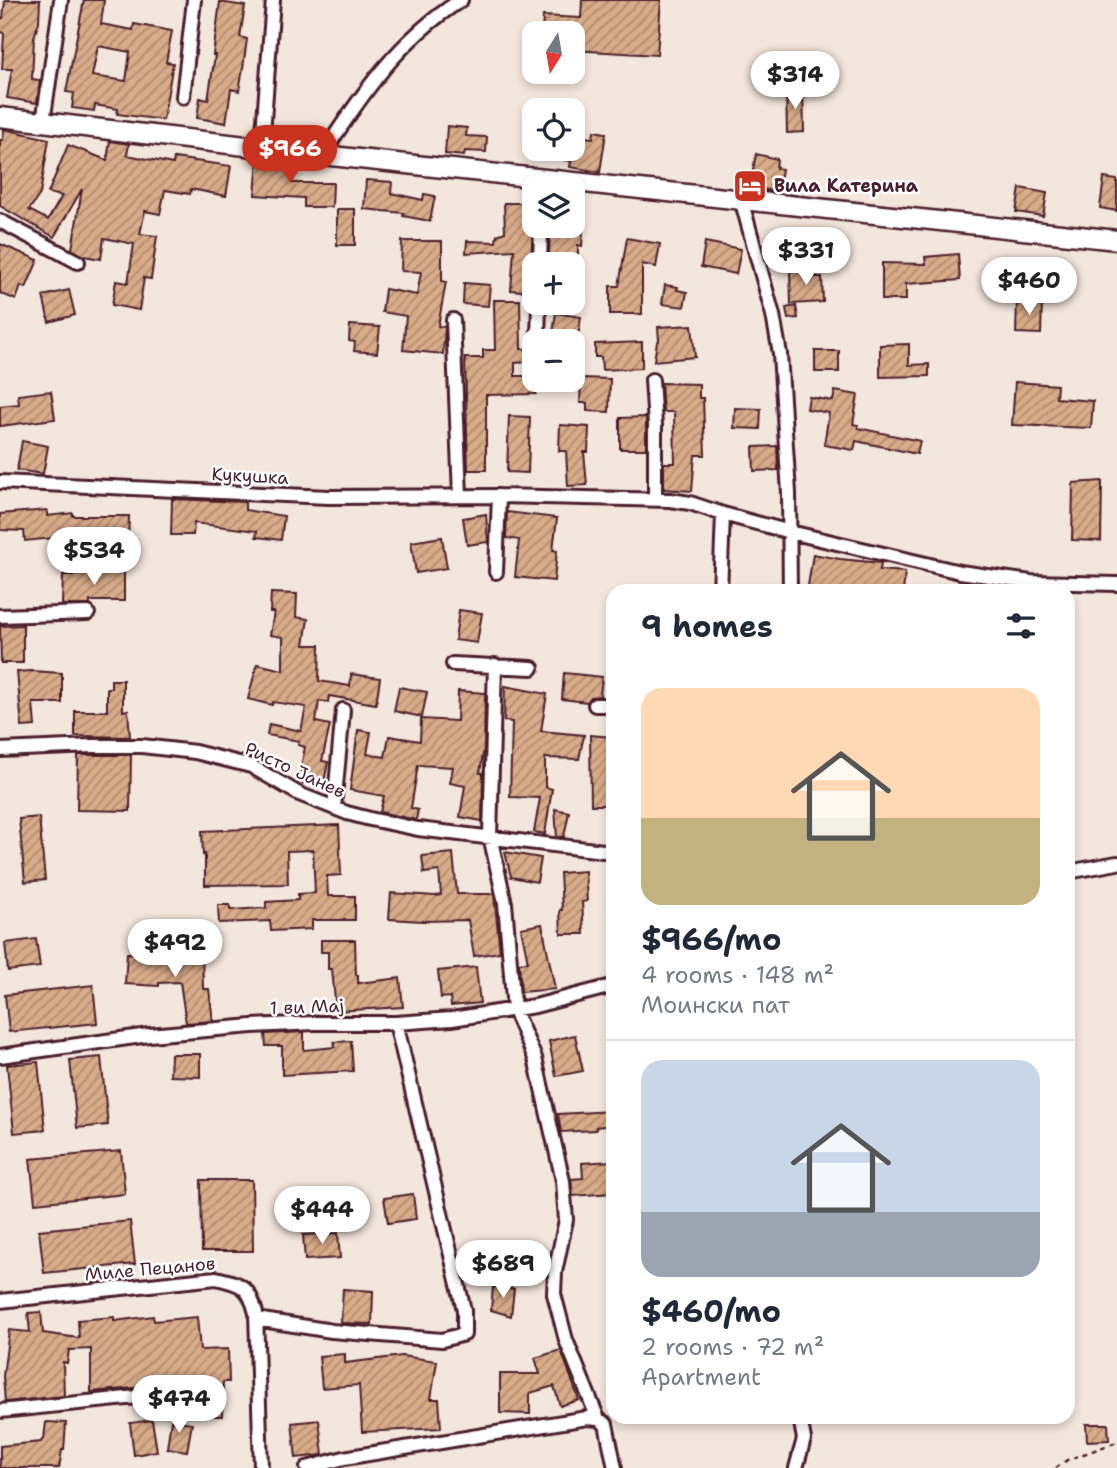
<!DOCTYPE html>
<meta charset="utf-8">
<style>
body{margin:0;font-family:"Shantell Sans",sans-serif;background:#f2f2f3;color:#1f2937;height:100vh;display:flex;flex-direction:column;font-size:26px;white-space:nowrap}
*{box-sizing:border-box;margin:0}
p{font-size:23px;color:#747a83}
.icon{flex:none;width:38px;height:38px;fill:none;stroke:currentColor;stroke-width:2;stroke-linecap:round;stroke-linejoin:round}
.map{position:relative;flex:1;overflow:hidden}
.panel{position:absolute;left:606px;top:584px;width:469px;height:840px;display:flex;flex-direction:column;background:#fff;border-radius:21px;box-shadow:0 4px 10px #0003}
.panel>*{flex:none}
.needle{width:46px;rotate:191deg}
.buttons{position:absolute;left:522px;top:21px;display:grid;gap:14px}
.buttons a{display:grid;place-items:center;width:63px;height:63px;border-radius:14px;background:#fff;box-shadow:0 4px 10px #0003;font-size:35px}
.price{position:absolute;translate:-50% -60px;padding:0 16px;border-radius:24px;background:#fff;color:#222;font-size:23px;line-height:46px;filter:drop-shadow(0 2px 4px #0008)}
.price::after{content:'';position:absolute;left:50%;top:42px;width:21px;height:16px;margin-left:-10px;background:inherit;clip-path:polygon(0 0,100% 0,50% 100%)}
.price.on{background:#c8321e;color:#fff}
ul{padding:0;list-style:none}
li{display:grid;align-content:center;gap:14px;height:371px;padding:0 35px}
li+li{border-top:2px solid #e0e1e3}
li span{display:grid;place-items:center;height:217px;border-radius:21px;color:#555}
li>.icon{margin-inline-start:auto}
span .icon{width:126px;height:126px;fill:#fffc;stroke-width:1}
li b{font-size:30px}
h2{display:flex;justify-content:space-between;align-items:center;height:84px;padding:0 35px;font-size:30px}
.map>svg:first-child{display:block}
.building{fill:url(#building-hatch);stroke:#4a1f2b;stroke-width:2;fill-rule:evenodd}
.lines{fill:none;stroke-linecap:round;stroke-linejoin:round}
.minor-casing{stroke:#4a1f2b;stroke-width:18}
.secondary-casing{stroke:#4a1f2b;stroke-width:23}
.path{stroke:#4a1f2b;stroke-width:2.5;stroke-dasharray:5 5;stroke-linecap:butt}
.minor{stroke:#fff;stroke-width:12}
.secondary{stroke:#fff;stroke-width:18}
.labels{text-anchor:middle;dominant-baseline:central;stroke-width:5;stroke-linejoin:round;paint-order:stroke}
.poi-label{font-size:18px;font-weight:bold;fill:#4a1f2b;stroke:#fff;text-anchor:start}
.street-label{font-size:18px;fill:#4a1f2b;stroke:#fff}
</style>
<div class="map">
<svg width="1117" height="1468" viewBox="0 0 1117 1468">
<defs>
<pattern id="building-hatch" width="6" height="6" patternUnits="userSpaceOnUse" patternTransform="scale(1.75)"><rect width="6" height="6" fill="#d8ab89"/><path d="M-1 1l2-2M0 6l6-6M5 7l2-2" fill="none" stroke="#b18b70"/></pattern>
</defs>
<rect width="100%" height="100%" fill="#f3e6dc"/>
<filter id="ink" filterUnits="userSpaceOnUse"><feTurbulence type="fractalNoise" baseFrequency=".0143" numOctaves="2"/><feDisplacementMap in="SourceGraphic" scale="14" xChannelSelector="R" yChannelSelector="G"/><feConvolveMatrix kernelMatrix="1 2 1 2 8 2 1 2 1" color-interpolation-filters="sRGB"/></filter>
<g filter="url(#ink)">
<path class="building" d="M5,0H40L39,22L34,37L32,79L40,80L37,103L7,98L12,69H2L4,33L0,32V18H3Z
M84,0H104L101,24L133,30L134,24L172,31L166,62L173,63L163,120L117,114L118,109L95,105L94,111L72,108L74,93L66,92ZM98,46L130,52L126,81L92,76Z
M582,0H661L657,55L572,50V33H542L543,16L581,18Z
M220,2L245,6L240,37L247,39L243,68L239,91L231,89L226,123L197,118L200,98L208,100L215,55H213Z
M803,88L804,132L787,133L786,89Z
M447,126L467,128L466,136L487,137L486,152L465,151L464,156L445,154Z
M4,129L49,139L40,194L29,210L48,220L62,196L48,193L68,145L107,160L110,141L129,144L127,155L173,164L174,158L231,166L226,196L191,189L190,194L165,190L160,214L145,211L140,234L157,236L151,279L144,278L139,310L112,305L116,281L128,283L134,244L104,238L101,259L84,256L72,249L82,189L54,237L0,206V140H3Z
M594,131L606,133L600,172L570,167L571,161L564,160L566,149H572V142L583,144L584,137L593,138Z
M756,154L777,159L776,168L782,169L778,192L750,187Z
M258,159L293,163L292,183H333L332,207H304V198L255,195Z
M1104,178L1117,180V211L1100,208Z
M366,180L392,182L391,193L423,200L424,194L435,196L430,221L403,216L404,213L364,209Z
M1020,188L1047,193L1043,216L1016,212Z
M504,203H534L531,264L534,270V292L511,290L514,250L466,253L467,241L496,242L497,235L505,232Z
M337,209H355V245H337Z
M572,212L584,213L582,246L578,245V259L549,258L550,226H572Z
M627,238L660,244L656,267L642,264V314H610V286H619Z
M402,241H442V281L446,282L438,326L445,327L443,354L403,350L406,316L382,312L385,289L417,295L421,272L401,271Z
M705,242L741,249L736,274L701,267Z
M0,244L38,260L26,288L21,286L16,300L0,293Z
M958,254L960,280L906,284V300H882V263L926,264L925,257Z
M816,269V277H822L823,302L791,304L790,271Z
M464,283L490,285L488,306L463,304Z
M665,285L678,287L677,290L687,292L684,307L662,304Z
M69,290L75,315L49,322L43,296Z
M494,300H520L521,349H534V361L515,363V376H534L536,394L486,395V470H468L465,358H483V350H495Z
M1017,300L1042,301L1041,334L1016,333Z
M796,306L798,318L788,319L786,308Z
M556,313L581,317L578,337L553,333Z
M350,325L380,327L377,353L354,351L355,342L349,341Z
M692,325L695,357L654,361L657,342L659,341L658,327Z
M642,342V368L602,370L601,357H595V344Z
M909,344V365L929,364V376L880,377V345Z
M815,351H839V372H815Z
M581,378L610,379L609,412L587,411V403H580Z
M1015,382L1057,385L1056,398L1093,401L1091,428L1012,425Z
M661,383L699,384V398H703L705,455H695L692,491L664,489V463H675L674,412H663Z
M51,391L55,419L0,426V406L19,404L18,395Z
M835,391L858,395L853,424L858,425V428L920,441L917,454L856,441L854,450L824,445L829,413L807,409L809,397L833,401Z
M735,408L761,409L760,429L734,428Z
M509,416L530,417L528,473L507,472Z
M646,417V449H620V418Z
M560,425L589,427L588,452H584L587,485L568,486L566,451H559Z
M22,441L48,446L43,474L17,470Z
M777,446L778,470L754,471L753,447Z
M1102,481L1101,541L1072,540L1073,483Z
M172,499L245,502V510L284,516L281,540L256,537L257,531L194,523L193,535H171Z
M47,510V516L73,513V516H129L128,543H101V545L65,547L64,537L25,541L24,531L0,530V514Z
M507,512L557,518L553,550L557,551L554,581L515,577L519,540L506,538Z
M486,514L488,542L467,545L463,518Z
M442,537L447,568L416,573L411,542Z
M813,554L840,559L881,563L880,570L905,572L903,592H807Z
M96,568H124V601H90V605H62L63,575H96Z
M271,593L297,594L296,617L308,619L304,645H320L319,681L350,686L351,674L380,678L376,704L329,696L328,702L319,701L316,722L330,725L322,761L328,762L323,787L298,782L305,747L298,745L299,741L267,735L269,724L301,731L306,707L273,702L272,705L248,699L257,664L283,670V637L270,635L274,612H270Z
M459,610L482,613L477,643L455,640Z
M23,625V663H1L0,626Z
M31,671L62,673V703H33L35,726L22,727L17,672Z
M564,673L602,677L600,696L591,697L587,702L562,699Z
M111,680H123V711L128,710L130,737L75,736V711H107V688H111Z
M505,686L547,694L541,731L584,735L579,759L545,758V787L552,789L545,834L534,832L540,798L510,797L512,722L504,721Z
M399,687L427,692L422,717L394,711Z
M458,691L485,693L484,748L480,773H483L482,821L460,817L465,786L450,783L453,767L418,765L411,808L418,810L416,820L380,812L384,796L350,790L358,730L371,732L367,754L385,757L389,736L420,741L421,719L457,721Z
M590,735L612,737V805H591Z
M78,755H131L130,811L77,810Z
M555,809L569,812L564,837H557Z
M39,817L45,880L25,882L19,819Z
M339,825L341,875L327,876L328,896H355V920H312V929L271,931L270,921L219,923L218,905H230V910L266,908V902L298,900V894L315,893L313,850L287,851L288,884L205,885V854L203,855L202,831Z
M505,852L541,858L537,882L511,877Z
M453,853L457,894H494L500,952L474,956L468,920L423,921L389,919L391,893L435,896L441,895L439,871L424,873L422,856Z
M585,871L587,901L582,902L584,934H561L560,910H562L560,873Z
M542,924L555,989L521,992L519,963L528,962L521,928Z
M36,939L40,967L8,971L5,943Z
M321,940H355L356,975H358V983L400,978L403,1007L336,1011L332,969H328V952H321Z
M185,946H202L203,989H209L213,1021L186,1023L180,982L159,983V986L125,984L127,953L186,955Z
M476,967L480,1003L451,1006L450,997L441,998L438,971Z
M93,985L97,1023L9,1032L5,995Z
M304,1032V1050L335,1047L334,1042L351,1041L353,1071L282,1075V1046H266L265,1034Z
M575,1035L583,1071L556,1076L549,1041Z
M171,1054H200V1077L170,1076Z
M101,1057L108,1125L77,1128L70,1060Z
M38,1062L45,1130L14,1133L7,1065Z
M612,1111V1125L596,1127V1130L561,1132L558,1114Z
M121,1151L125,1194L35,1203L30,1159Z
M612,1161V1193L573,1196L571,1179L583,1178L582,1163Z
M201,1180H252L253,1251H202Z
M413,1194L416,1219L388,1223L384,1198Z
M130,1221L135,1264L44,1273L39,1230Z
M338,1233L340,1258L305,1260L303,1235Z
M493,1287L514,1289L511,1316L491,1310Z
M343,1289L373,1291L372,1324L341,1323Z
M41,1312L43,1333L79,1338L78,1320L114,1317V1321L153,1316L154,1321L197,1317L200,1350L228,1349L229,1382H223L222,1416H195V1384L179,1383V1376L154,1375V1382H145V1387L91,1392V1349L69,1350L67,1363L63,1362L64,1396L5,1402L3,1376L9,1330L30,1332L28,1313Z
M561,1350L579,1400L560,1406L554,1386L530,1393V1414L500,1413V1374H540L535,1358Z
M345,1354V1363L402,1356L437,1361L431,1399H439L441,1428L362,1432L359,1385L322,1388L319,1356Z
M152,1420L157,1451L134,1455L130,1423Z
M171,1420L192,1423L187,1451L167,1448Z
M319,1420L323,1455L296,1458L292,1423Z
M46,1422L66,1423L64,1450H62L59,1468H0V1446L41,1442L42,1439H44Z
M1086,1424H1108L1109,1440L1087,1441Z"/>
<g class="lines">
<g class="minor-casing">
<path id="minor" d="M183,97L194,0
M43,122L61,0
M262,147L273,0
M322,155C363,93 397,41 461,0
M741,199L773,315L780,354L789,493L790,592
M0,221L78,262
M540,264L541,226
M453,320L460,496
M538,341L539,303
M652,380L655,425V500
M0,482L329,497L499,496L670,500L690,503L723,514L790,532L960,572L1031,582L1117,584
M496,572L499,496
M720,592L723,514
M0,616L88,613
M453,664L532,668
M495,665L490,836L505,903L514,1010L535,1058L563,1181L566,1220L555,1272L554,1294L566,1340L598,1419
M595,705H612
M0,750L93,746H142L195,752L251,766L299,794L347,813L370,819L418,829L612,852
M334,808L343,710
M1068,872L1117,863
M0,1056L149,1035L252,1026L315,1023H396L452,1019L535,1006L612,986
M0,1301L216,1278C242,1284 249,1286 256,1313L261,1468
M256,1319L332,1331L442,1340L464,1334V1310L396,1023
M0,1411L176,1393
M307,1468L344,1458L587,1418L598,1419L606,1424L615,1468
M796,1468L804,1439L800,1418"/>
</g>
<g class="secondary-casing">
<path id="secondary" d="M0,117L322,155L1117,240"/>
</g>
<path class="path" d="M1056,1468L1067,1460L1117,1442"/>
<use href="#minor" class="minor"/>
<use href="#secondary" class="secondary"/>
</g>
</g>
<defs>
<g id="hotel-square" transform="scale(1.75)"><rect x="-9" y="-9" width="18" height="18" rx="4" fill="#c8321e" stroke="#fff"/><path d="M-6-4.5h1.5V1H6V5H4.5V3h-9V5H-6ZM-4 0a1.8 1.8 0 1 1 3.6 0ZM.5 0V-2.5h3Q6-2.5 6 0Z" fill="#fff"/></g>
</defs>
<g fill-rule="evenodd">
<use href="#hotel-square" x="750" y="186"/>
</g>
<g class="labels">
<g class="poi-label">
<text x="774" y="186">Вила Катерина</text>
</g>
<g class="street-label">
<text transform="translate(250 476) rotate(3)">Кукушка</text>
<text transform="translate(295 770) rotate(25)">Ристо Јанев</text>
<text transform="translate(307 1007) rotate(-2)">1 ви Мај</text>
<text transform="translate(150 1269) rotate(-5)">Миле Пецанов</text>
</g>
</g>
</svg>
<div class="buttons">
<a><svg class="needle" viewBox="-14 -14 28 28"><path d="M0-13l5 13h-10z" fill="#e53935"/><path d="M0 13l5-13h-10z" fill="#747a83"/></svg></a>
<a><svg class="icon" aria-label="locate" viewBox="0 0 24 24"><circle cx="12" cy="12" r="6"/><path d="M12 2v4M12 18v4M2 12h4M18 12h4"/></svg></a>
<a><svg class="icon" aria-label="layers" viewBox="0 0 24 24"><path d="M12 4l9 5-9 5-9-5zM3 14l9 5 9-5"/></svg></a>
<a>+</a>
<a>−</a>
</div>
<b class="price" style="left:795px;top:111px">$314</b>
<b class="price on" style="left:290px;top:185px">$966</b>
<b class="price" style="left:806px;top:287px">$331</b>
<b class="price" style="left:1029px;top:317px">$460</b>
<b class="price" style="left:94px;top:587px">$534</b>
<b class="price" style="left:175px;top:979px">$492</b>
<b class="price" style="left:322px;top:1246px">$444</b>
<b class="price" style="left:503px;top:1300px">$689</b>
<b class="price" style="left:179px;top:1435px">$474</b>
<section class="panel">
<h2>9 homes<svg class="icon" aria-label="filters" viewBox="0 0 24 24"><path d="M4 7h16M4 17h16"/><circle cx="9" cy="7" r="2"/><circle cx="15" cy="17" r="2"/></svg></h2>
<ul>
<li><span style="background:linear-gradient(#ffd9b3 60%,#c2b280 0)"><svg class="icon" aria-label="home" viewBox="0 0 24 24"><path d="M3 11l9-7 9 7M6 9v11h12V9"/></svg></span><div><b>$966/mo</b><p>4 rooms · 148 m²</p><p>Моински пат</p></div></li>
<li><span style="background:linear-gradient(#c9d6e8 70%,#9aa5b1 0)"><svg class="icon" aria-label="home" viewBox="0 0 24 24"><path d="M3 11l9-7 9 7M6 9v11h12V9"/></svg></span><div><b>$460/mo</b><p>2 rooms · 72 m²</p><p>Apartment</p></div></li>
</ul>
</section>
</div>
